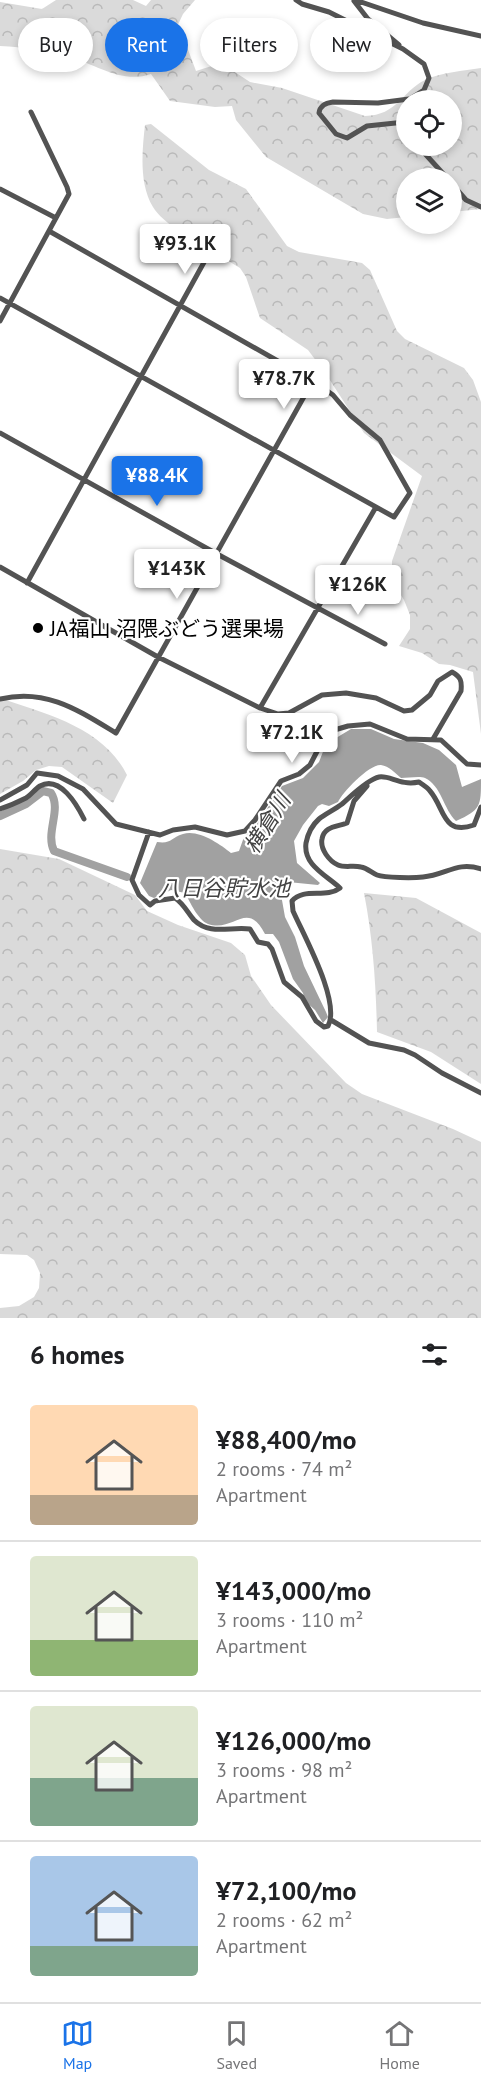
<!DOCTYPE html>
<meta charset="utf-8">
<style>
body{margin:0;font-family:"PT Sans","Noto Sans JP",sans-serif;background:#f2f2f2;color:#202124;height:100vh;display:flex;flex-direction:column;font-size:22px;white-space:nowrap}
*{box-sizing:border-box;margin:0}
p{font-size:20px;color:#757577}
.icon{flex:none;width:33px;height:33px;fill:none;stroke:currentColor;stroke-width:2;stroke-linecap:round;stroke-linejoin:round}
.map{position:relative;height:1318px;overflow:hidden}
.side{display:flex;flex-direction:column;background:#fff;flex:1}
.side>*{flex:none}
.banner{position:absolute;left:18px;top:18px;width:446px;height:54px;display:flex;gap:12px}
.buttons{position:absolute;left:396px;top:90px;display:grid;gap:12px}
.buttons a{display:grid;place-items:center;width:66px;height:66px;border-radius:50%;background:#fff;box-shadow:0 3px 9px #0003;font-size:30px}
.price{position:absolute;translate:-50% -51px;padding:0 14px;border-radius:6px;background:#fff;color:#222;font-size:20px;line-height:39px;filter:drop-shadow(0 2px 3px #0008)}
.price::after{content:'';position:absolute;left:50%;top:36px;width:18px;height:14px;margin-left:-9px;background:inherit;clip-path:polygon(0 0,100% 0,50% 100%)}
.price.active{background:#1a73e8;color:#fff}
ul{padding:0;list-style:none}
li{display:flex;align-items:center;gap:18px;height:150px;padding:0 30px}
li+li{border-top:2px solid #e0e0e0}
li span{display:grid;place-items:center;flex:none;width:168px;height:120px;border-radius:6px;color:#555}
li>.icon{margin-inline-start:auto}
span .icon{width:72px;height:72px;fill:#fffc;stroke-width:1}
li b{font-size:26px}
h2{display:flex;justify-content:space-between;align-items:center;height:72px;padding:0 30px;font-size:26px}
.chip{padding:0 21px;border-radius:27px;background:#fff;box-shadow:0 3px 9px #0003;font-size:21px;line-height:54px}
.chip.active{background:#1a73e8;color:#fff}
.tab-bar{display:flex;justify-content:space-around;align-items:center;height:84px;border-top:2px solid #e0e0e0;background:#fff;font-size:16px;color:#757577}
.tab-bar a{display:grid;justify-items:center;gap:3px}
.tab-bar .active{color:#1a73e8}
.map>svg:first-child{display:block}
.forest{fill:url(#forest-crowns);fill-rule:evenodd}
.water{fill:#a1a1a1}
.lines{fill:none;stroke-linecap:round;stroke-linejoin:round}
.river{stroke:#a1a1a1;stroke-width:8}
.minor{stroke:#535353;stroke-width:5}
.poi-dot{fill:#000;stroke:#fff;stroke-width:2}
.labels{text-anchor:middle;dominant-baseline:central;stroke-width:4.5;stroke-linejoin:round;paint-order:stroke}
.poi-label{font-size:21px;fill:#000;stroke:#fff;text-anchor:start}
.water-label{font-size:22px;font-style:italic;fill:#424242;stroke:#fff}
</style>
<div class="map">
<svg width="481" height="1318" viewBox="0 0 481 1318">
<defs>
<pattern id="forest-crowns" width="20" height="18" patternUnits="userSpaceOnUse" patternTransform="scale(1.5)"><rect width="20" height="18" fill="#dadada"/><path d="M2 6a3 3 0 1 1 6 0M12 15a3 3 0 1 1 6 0" fill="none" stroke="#b9b9b9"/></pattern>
</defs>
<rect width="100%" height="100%" fill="#fff"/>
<path class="forest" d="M56,0H133L146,6L151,0H195L183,14L174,33L187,47L196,71L221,63L250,82L282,88L365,116C398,115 401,92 425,80C442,72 463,71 481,68V209L452,212V178H406V217L387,219L363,214L266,157L236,120L232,106L215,107L170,101L151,74C122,84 97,65 70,57C47,50 24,47 0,46V2L42,9ZM406,100H452V146H406Z
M151,124L209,170L246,189L287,246L299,252L362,263L370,270L397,331L405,339L464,368L473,380L481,402V734L473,672L450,665L439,664L422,653L399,646L410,629V615L404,600L392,581V561L422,476L364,433L326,374L308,350L260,318L246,277L240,268C218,254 165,228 153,207C139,184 142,151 145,125Z
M0,698C46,714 103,727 127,775L113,803L62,767L49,766L36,770L23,781L0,794Z
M0,849L59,859L135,895L147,911L178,925L231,943L245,955L251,976L271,1005L346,1083L362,1094L453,1129L481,1142V1318H0V1308L19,1306L34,1297L39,1288L40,1273L34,1260L27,1255L0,1254Z
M364,893L416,898L481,933V1084L431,1052L377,1032C376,985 373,939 364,893Z"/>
<path class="water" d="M351,729H371L394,739L423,743L439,750L456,765L462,787L481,779C481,806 481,810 456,821C444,810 441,785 425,778C420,776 408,778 401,778C395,773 389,766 381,765C369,764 342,793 338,802L329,806L322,804L318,806L303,825L294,841L297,863L320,883L318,885L288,882L280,889L285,917L295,937L304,966L326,1012L328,1017L323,1023L315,1010L305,1001L303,993L293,979L279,942L273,934H265C247,899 234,933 208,924C198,920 190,902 185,893L171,890L154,898L149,896L140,883L157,842C172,844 170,838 183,834C198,829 220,844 231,853L239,851L244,837L255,827L282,786L303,778L319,762L326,744Z"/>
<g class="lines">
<path class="river" d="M0,816L26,804L43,791L51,793C62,810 45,832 54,851L127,877"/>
<path class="minor" d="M296,0L302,4L329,12L403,49L424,64L429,78L424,90L408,100
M355,0L423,23L481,36
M354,1L368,19L399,45
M405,122L367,126L347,138L336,134L319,113C320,105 326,103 333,102L378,103L409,99
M406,123V107
M418,146L447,178
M452,184L466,200L481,207
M0,189L56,218
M0,298L394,517L410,493L380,440L350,415L333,395L313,381L49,231
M0,321L69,194L67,187L31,112
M0,433L217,554L385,644
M0,567L158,657L260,708L278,714L289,713L322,695L346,693L376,698L404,711L412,710L430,695L438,681L452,672C461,677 462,681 461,691L433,739
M27,583L208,255L209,249L202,237
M0,699C46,688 78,710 116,733L320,368
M260,708L376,507
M367,786L354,801L347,823C337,827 324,826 322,839C320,849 329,861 338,865C345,868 353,865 361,867C367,868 372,873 377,875C385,878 414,878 423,877C446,875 457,861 481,869
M0,800L27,785L37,773L58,776L83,789L116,824L160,835L173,830L195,827L227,835L245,831L255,820L281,781L299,774L310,765L325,736L331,731L348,726L370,724L407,739L441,740L467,764L481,765
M0,809C9,806 18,802 26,798C31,795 35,789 40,786C60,775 77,805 84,819
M149,832L132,880L139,895L150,905L155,901L175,898C184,904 187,912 194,920C210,936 231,926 250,929L258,942L268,944L272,949L284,982L302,997L316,1021L324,1027L328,1026C341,1002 304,936 293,911L292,901C304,887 326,899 340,888C326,875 303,865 306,843C308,833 311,826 319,819C325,814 334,810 342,804C350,797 368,779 379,777C390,775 400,786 419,782C423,785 427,787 430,791C445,808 442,836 474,825L481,807
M331,1020L369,1043L404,1050L415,1055L442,1073L481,1093"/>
</g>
<circle class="poi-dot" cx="38" cy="628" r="6"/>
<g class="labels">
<g class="poi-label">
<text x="50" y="628">JA福山 沼隈ぶどう選果場</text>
</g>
<g class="water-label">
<text transform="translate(267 823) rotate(-58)">横倉川</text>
<text x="224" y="888">八日谷貯水池</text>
</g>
</g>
</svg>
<div class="buttons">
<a><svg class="icon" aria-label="locate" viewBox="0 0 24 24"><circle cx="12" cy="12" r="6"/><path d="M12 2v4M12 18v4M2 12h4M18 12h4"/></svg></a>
<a><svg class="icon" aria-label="layers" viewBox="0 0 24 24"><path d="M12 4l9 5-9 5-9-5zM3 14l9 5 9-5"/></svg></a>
</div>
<b class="price" style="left:185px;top:275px">¥93.1K</b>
<b class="price" style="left:284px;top:410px">¥78.7K</b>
<b class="price active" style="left:157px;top:507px">¥88.4K</b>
<b class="price" style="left:177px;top:600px">¥143K</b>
<b class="price" style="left:358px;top:616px">¥126K</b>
<b class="price" style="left:292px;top:764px">¥72.1K</b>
<div class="banner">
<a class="chip">Buy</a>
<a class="chip active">Rent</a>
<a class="chip">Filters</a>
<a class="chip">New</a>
</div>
</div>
<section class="side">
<h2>6 homes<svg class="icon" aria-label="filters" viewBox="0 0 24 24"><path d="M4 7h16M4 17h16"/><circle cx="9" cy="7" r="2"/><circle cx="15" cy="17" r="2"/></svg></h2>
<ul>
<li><span style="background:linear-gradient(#ffd9b3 75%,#b9a48a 0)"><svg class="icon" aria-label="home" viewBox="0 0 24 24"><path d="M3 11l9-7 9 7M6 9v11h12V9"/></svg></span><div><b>¥88,400/mo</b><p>2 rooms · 74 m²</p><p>Apartment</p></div></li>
<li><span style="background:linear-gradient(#dfe7d0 70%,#8fb573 0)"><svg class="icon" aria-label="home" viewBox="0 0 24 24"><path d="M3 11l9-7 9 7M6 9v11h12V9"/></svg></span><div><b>¥143,000/mo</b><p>3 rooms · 110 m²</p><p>Apartment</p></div></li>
<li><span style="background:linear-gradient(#dfe7d0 60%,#7fa58c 0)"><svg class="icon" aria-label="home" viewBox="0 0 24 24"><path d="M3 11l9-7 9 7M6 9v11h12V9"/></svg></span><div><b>¥126,000/mo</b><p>3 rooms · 98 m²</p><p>Apartment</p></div></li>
<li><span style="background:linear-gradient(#a9c7e8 75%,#7fa58c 0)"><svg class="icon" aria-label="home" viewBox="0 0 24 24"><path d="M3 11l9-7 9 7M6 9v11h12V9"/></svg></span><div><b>¥72,100/mo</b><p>2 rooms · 62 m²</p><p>Apartment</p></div></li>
</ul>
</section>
<nav class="tab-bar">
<a class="active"><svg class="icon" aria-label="map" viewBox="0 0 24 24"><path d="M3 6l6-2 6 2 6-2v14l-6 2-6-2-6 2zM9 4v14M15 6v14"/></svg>Map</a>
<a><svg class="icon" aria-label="saved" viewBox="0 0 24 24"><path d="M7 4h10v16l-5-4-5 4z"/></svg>Saved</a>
<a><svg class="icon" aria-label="home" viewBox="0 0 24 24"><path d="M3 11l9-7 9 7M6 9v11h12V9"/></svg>Home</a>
</nav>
